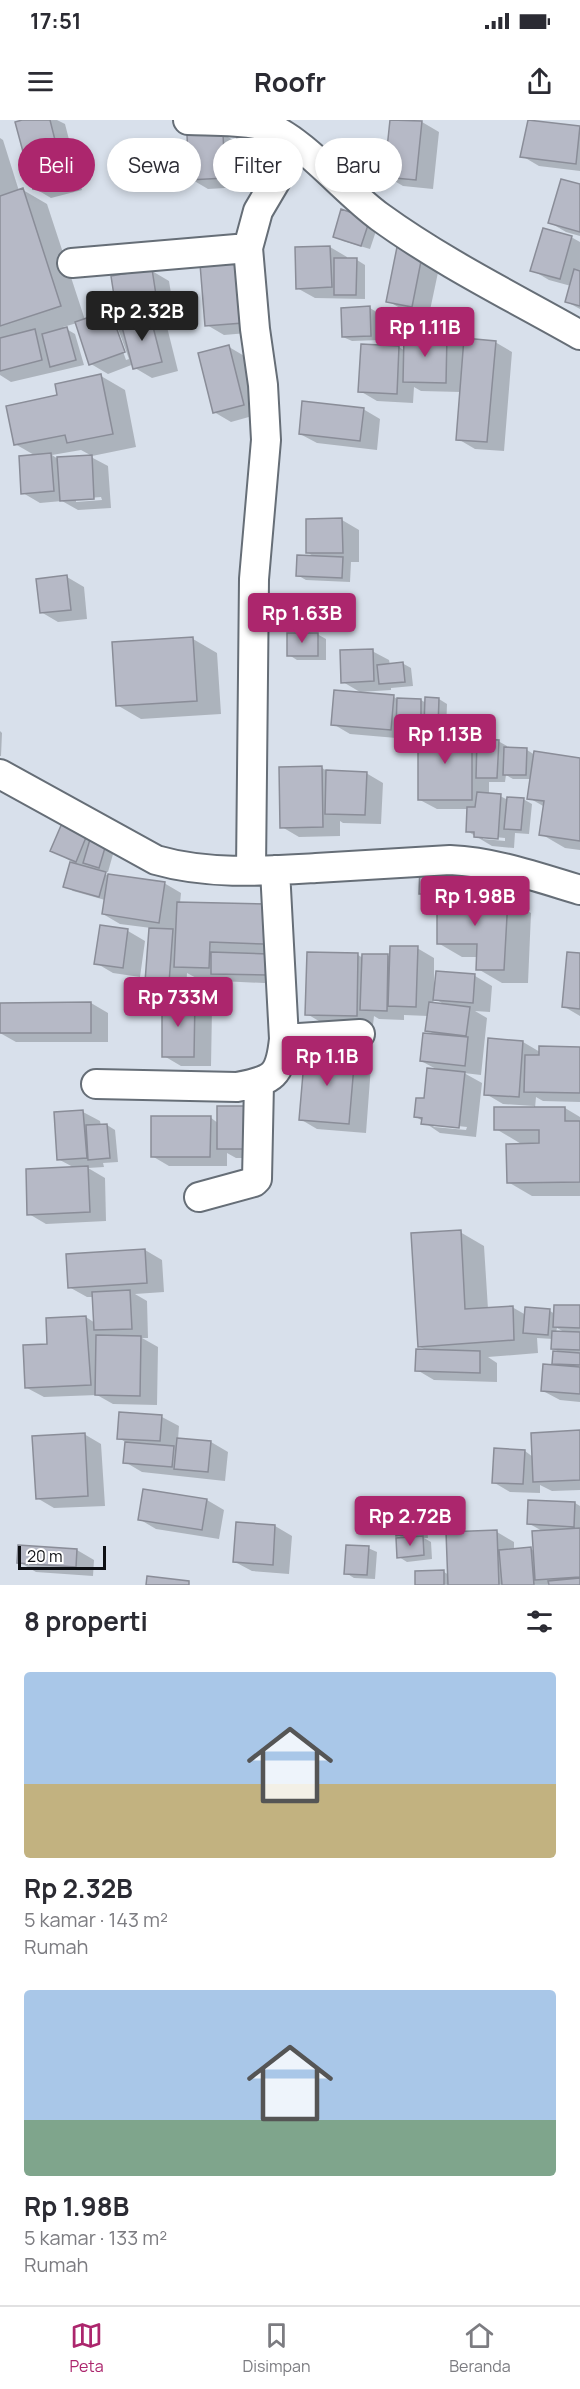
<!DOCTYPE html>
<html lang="id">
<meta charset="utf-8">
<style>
body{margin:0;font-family:Manrope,sans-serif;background:#f2f2f3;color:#2b2b33;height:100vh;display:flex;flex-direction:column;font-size:22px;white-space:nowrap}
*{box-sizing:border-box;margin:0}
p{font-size:20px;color:#7c7c81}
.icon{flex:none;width:33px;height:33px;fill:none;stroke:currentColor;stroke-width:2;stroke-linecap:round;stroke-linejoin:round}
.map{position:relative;height:1465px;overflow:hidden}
.side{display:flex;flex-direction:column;background:#fff;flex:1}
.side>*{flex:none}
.top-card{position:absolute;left:18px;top:18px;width:544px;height:54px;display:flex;gap:12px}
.scale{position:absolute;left:18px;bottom:15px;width:88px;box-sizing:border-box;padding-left:6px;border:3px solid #0e1014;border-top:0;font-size:16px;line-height:21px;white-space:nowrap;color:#0e1014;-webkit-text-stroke:4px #fff;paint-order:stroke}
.price{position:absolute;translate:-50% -51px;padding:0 14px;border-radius:6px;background:#ac266d;color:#fff;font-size:20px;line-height:39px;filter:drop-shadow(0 2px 3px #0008)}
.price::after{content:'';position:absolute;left:50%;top:36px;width:18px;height:14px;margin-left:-9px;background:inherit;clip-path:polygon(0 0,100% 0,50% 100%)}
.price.on{background:#222;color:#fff}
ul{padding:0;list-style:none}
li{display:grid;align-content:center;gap:12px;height:318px;padding:0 24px}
li span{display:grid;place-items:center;height:186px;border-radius:6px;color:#555}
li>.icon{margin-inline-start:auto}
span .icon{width:108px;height:108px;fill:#fffc;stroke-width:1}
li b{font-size:26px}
h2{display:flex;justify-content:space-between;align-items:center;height:72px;padding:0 24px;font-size:26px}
.chip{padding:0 21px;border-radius:27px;background:#fff;box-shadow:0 3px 9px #0003;font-size:21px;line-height:54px}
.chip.on{background:#ac266d;color:#fff}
.status{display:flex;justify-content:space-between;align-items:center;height:42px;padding:0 30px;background:#fff;direction:ltr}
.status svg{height:16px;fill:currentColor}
header{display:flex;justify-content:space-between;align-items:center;height:78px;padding:0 24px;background:#fff;font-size:27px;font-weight:700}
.tabs{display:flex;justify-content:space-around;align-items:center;height:84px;border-top:2px solid #e1e1e2;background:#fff;font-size:16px;color:#7c7c81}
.tabs a{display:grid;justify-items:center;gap:3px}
.tabs .on{color:#ac266d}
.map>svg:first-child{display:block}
.shadow{fill:#0003;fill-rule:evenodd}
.building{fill:#b6b9c6;stroke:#8a8d98;stroke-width:1.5}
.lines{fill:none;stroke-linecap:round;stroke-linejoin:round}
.street-casing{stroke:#666e77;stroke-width:32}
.street{stroke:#fff;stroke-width:28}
</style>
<div class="status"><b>17:51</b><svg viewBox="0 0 49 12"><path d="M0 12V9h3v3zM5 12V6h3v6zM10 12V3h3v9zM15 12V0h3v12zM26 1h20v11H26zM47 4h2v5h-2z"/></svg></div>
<header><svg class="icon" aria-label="menu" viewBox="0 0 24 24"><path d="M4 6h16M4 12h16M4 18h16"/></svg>Roofr<svg class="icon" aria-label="share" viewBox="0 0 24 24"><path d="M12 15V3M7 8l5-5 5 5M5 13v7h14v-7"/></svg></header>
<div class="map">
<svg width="580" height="1465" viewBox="0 0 580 1465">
<rect width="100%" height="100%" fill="#d8e0eb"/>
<path class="shadow" d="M27,0H57L65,4L82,70L51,78L34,68Z
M392,0L422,2L439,12L433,69L403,66L386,56Z
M530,1L580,7V51L539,46L522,36Z
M223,14L238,23L268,19L285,29L284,65H254L241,57L242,67L208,69L191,59Z
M0,18L3,20L19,71L23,70L47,84L85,200L110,191L119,196L113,157L152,151L169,161L175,198L156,201L167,207L178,251L152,258L135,248L134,244L108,254L91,244L77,203L63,207L75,214L84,245L11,262L0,255ZM113,203H116L129,239L126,240Z
M580,66V116L566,112L549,102Z
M342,91L378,105L370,129L343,121L334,116Z
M571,117L580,122V189L567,182L571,166L549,160L532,150Z
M330,127L347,137V140H357L365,145V179L315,178L297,168Z
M398,128L440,143L429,195L405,191L388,181Z
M202,145L259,212L224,215L207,205Z
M370,188L378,193L379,220L352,221L343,217Z
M447,216L465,227L495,222L512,232L504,331L475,329L458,319L461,272L421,271L414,267L413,283L377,281L360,271L399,227L405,231Z
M229,227L246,237L260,294L231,302L214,292Z
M101,256L125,270L136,327L92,336L81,330L52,335L58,339L91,337L108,346L111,388L78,390L62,381L40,383L23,373L36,336L15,324L59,277ZM101,377L102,380L76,382V379Z
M363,289L380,299L377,330L317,323L300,314Z
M342,400L359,410V442H351L350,462L306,460L297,455L316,438L307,432Z
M67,457L84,467L87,499L58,502L41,492Z
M317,514L326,519V540H297L289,535Z
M193,519L217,533L221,594L141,599L117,585Z
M372,531L389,540L390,545L402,543L411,548L413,566L391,568V570L360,572L343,562Z
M394,577L399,580H421L426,583L439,579L447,584L446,612H472L487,621H498L507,626V629L527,630L535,635L580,640V730L565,728L541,714L545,687L529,678L532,659H513L506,655L505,662H489V675L500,676L508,680L523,679L532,684L529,714L515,713L514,728L492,726L467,711L469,689H437L420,680V614L408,613V619L350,614L333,604ZM483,716L505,718V721L483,719Z
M0,611L2,613L1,636H0Z
M322,648L329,652L366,653L383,663L381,704L343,703L340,701V716L299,717L282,707Z
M66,696L115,727L108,752L100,751L107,755L164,763L181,773L180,783L265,786L284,864L200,860L187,853L186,872L164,871L147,861L151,808L120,804L103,794L105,780L73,771L65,766L72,742L52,730Z
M422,745L474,756L473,779H507L531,793L528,863H502L478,849V837H462L438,823L439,783L421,773Z
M101,807L128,811L145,821L140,857L113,853L96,843Z
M417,828L434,838V868L475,856L492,866L490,892L475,891L487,898L481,955L464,953L482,963L476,1017L440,1013L415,996L440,951L421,941L436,915L427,910L428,896L404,895V900L379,899L374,896L373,905L324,904L307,894L309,834L358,835L363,838V836H391ZM434,878L445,885L433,884ZM430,1003L467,1007L466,1010L434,1007Z
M580,834V896L563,886Z
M194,880L212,890L211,946H181L164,936Z
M91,883L108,893V922H16L0,913V884Z
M523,922L540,932L580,929V982L543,981L536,977L535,988H565L580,997V1076H532L508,1062L523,1025L496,1009L534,988V986L503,984L486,974Z
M354,936L371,946L366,1013L317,1009L300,999Z
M83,992L100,1001L101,1006L107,1005L115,1010L118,1042L103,1043L104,1047L88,1048L105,1058L106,1101L46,1104L29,1094L75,1048L58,1039Z
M210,997L263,1038H236L227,1033V1046H169L152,1036Z
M460,1112L484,1126L488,1189L512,1187L526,1195L550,1191L555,1194L580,1187V1282L560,1280L543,1271L559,1247L553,1243L561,1233L552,1228L553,1219L537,1218L538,1233L488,1237L497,1243V1262L434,1260L417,1250L428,1231L420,1227ZM557,1208L566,1213L556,1212Z
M145,1130L162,1140L164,1172L135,1174L147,1181L148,1218H142L158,1227L157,1285L113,1284L97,1275L44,1277L27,1268L48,1225L86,1197L95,1203L94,1177H87L69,1167Z
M120,1294L162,1297L179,1306L178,1320L211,1322L228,1332L225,1361L142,1352L125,1342L127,1323L119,1318Z
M580,1312V1370L552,1371L540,1365V1373L510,1372L493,1362L525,1331L533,1337Z
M84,1314L101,1324L105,1386L54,1388L37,1378Z
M207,1380L224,1390L219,1419L156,1409L139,1399Z
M575,1383L580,1386V1465H416V1452H444L449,1455L447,1413L497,1412L514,1422V1430L531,1429L535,1431L544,1412L528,1403Z
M418,1389L426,1394L428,1418H424L431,1422L432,1439L407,1442L399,1437L405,1419L397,1415Z
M275,1406L292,1416L289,1454L252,1451L235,1442Z
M368,1428L377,1432L375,1459L354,1458L346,1453Z
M77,1430L94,1440L93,1456L36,1452L19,1442Z"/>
<path class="building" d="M22,0H50L65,60L33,69L15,2Z
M390,0L422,1L416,60L384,57Z
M528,0L580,6L576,44L520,37Z
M223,13L225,58L189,60L187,15Z
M237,17H268L267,56H235Z
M561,59L580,64V112L548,103Z
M23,68L61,186L0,206V76Z
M341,89L370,99L361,126L333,117Z
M543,108L572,116L560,159L530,151Z
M330,126L332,167L296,169L295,127Z
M397,127L423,131L412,187L386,182Z
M334,138H357L356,175H334Z
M238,141L243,203L205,206L200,144Z
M152,149L158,188L117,195L111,156Z
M574,149L580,151V186L565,182Z
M370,186L371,216L342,217L341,188Z
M110,190L125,232L89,245L75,202Z
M150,195L162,242L133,249L121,203Z
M67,207L76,240L50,247L42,214Z
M35,209L42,240L0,251V218Z
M404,214L447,215L446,263L403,262Z
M464,218L496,221L487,322L456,320Z
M361,224L399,226L397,274L358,272Z
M229,225L244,285L213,293L198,233Z
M101,254L113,314L67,323L65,315L14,325L6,286L57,275L55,264Z
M302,281L364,288L360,321L299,314Z
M51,333L54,371L21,374L19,336Z
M92,335L94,379L60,381L57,337Z
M342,398L343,433H306V399Z
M297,435L343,437L342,458L296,456Z
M67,455L71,490L40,493L36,459Z
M287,513H318V536H287Z
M193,517L197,581L116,586L112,522Z
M373,529L374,561L341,563L340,530Z
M403,542L405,562L379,564L377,545Z
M334,570L394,575L391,610L331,605Z
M425,577L439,578L438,607L424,606Z
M397,578L421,579V610L396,609Z
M472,610V680H418V611Z
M477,619L499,620L497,658H476Z
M504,627L527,628L526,655H503Z
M534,631L580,638V721L539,715L544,681L527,679Z
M322,646L323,707L280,708L279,647Z
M326,650L367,652L365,695L325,694Z
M477,672L501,674L498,719L474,717V712H466L467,687H475Z
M507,677L524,678L521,710L504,709Z
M66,694L91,705L76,742L50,731Z
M91,716L107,721L99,748L83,743Z
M70,742L106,752L99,777L63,767Z
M420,744L458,745L457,774H419Z
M108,754L165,762L159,803L102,794Z
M437,777L508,778L504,850H476L477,824H437Z
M177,782L266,784L264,824L210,822L209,848L174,847Z
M100,805L128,809L123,848L94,844Z
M149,808L173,809L169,863L145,862Z
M390,826H418L416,887L388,886Z
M211,832L268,834L267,855L211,854Z
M307,832L358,833L357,896L305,895Z
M567,832L580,833V889L562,887Z
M362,834H388L387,891L360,890Z
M436,851L475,854L473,883L433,880Z
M162,879H195L194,937H162Z
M91,882V913H0V883Z
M429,882L470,887L466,916L425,911Z
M423,913L468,917L465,946L420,941Z
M488,918L523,921L519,977L484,975Z
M539,926L580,927V973L524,972L525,935H539Z
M305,930L355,934L349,1004L299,1000Z
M427,948L465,952L459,1008L421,1004L422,998L414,997L416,978H424Z
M217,986H246V1029H217Z
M494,987H565V1001H580V1062L507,1063L506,1024L539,1023V1010H494Z
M83,990L87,1038L57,1040L54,992Z
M151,996H211L210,1037H151Z
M107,1004L110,1038L88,1040L86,1005Z
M88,1046L90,1092L27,1095L26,1049Z
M461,1110L465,1189L513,1186L514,1220L418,1227L411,1113Z
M145,1129L147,1163L68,1168L66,1134Z
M130,1170L132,1209L94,1210L92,1172Z
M554,1185H580V1208L553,1207Z
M525,1187L550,1189L548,1215L523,1213Z
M86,1196L91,1265L25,1268L23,1225L47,1224L46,1198Z
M552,1211L580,1212V1230L551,1229Z
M96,1215L141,1216L140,1276L95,1275Z
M416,1229L480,1231V1253L415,1251Z
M553,1231L580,1233V1245L552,1244Z
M543,1244L580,1247V1274L541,1271Z
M119,1292L162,1295L160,1321L117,1319Z
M580,1310V1360L533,1362L531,1313Z
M85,1313L88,1376L36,1379L32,1316Z
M177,1318L211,1321L208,1352L174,1349Z
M125,1322L174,1326L172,1347L123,1343Z
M494,1328L525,1330L523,1364L492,1363Z
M143,1369L207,1379L202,1410L138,1400Z
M528,1380L575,1382L574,1407L527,1404Z
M418,1388L420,1413L396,1416L394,1390Z
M236,1402L275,1405L273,1445L233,1442Z
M580,1408V1457L535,1460L532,1411Z
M497,1410L499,1465H448L446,1412Z
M423,1416L424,1435L397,1438L396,1418Z
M18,1425L77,1429L76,1447L17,1443Z
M346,1425L369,1426L367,1455L344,1454Z
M531,1427L534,1465H502L499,1430Z
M444,1450V1465H415V1451Z
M147,1456L189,1461V1465H146Z
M580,1458V1465H549L548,1461Z"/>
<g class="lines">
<g class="street-casing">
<path id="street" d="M188,0C213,1 242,0 266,6C304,20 345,72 380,97C442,142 513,177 580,215
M72,143L248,128
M0,654L156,740C208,755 264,751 316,748C361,745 405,743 450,740C495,742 537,757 580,770
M251,750L254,459L266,320L263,265L255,209L248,128L258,91L297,25
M284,919L360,914
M96,964L237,967C274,960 280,956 284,919L275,750
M199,1077L254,1062L257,1059L259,963"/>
</g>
<use href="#street" class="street"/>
</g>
</svg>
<div class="scale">20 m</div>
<b class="price on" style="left:142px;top:222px">Rp 2.32B</b>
<b class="price" style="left:425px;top:238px">Rp 1.11B</b>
<b class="price" style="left:302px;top:524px">Rp 1.63B</b>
<b class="price" style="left:445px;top:645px">Rp 1.13B</b>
<b class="price" style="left:475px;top:807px">Rp 1.98B</b>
<b class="price" style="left:178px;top:908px">Rp 733M</b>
<b class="price" style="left:327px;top:967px">Rp 1.1B</b>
<b class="price" style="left:410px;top:1427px">Rp 2.72B</b>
<div class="top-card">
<a class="chip on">Beli</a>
<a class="chip">Sewa</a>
<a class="chip">Filter</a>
<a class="chip">Baru</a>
</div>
</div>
<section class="side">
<h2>8 properti<svg class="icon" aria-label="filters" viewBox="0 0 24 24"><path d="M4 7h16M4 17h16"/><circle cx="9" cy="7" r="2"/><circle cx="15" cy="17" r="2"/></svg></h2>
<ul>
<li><span style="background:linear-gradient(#a9c7e8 60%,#c2b280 0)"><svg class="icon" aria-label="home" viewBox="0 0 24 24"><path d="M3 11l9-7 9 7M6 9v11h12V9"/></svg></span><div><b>Rp 2.32B</b><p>5 kamar · 143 m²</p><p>Rumah</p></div></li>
<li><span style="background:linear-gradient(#a9c7e8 70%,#7fa58c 0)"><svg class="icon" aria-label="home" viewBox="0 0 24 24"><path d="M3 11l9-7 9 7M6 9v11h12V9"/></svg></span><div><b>Rp 1.98B</b><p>5 kamar · 133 m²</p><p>Rumah</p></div></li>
</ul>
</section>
<nav class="tabs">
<a class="on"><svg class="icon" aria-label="map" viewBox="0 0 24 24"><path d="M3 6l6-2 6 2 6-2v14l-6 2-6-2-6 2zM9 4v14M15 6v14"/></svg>Peta</a>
<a><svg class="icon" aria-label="saved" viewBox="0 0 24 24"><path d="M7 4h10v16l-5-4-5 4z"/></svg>Disimpan</a>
<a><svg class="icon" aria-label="home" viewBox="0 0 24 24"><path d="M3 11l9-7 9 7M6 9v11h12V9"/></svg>Beranda</a>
</nav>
